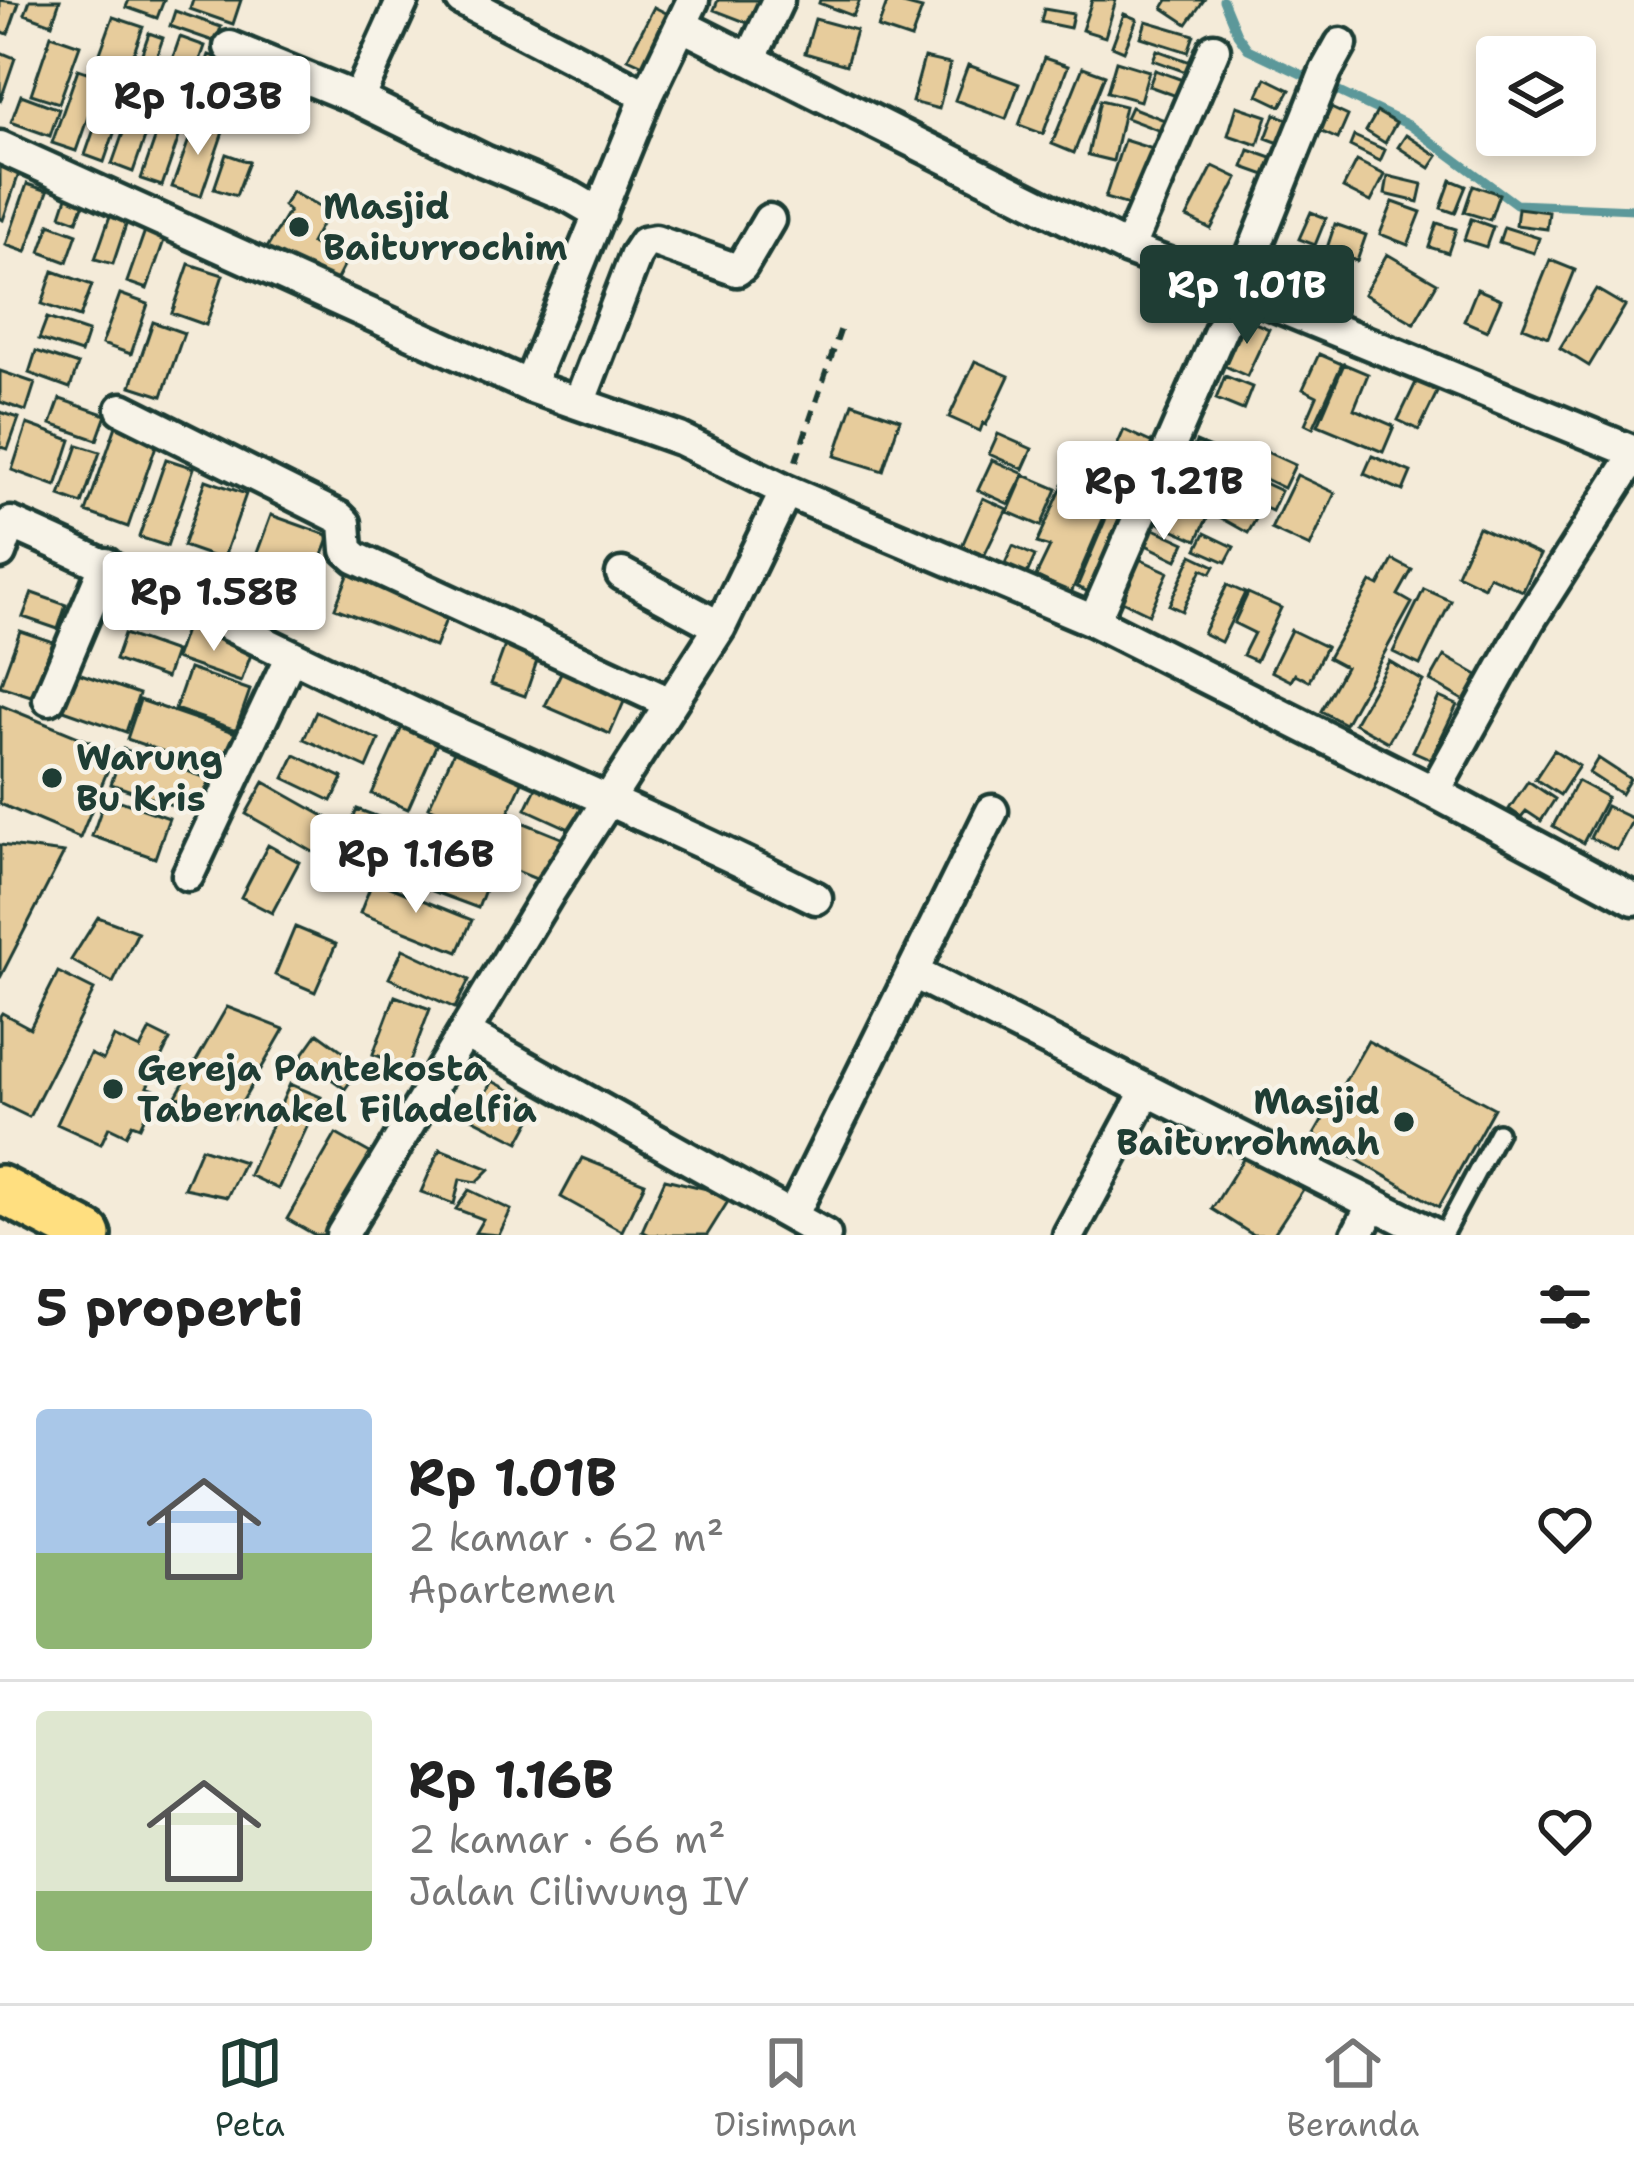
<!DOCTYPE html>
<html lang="id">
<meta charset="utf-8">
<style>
body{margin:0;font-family:"Shantell Sans",sans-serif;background:#f2f2f2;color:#222;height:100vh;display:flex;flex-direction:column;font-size:45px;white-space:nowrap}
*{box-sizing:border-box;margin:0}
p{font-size:39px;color:#767676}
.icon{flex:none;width:66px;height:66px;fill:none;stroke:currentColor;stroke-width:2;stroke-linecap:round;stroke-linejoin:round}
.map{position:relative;height:1235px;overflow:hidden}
.side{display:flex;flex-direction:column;background:#fff;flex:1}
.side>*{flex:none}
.controls{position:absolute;left:1476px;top:36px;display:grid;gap:24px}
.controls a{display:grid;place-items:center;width:120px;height:120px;border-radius:12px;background:#fff;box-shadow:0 6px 18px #0003;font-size:60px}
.price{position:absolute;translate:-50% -102px;padding:0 27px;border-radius:12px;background:#fff;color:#222;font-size:39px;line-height:78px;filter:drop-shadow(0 3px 6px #0008)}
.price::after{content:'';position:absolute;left:50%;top:72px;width:36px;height:27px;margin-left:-18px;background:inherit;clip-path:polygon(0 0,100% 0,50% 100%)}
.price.current{background:#1f3d34;color:#fff}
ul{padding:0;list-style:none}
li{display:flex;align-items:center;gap:36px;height:300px;padding:0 36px}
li+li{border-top:3px solid #e0e0e0}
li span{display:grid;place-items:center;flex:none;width:336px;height:240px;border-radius:12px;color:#555}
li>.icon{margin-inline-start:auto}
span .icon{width:144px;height:144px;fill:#fffc;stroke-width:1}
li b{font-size:51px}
h2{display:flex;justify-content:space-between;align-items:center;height:144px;padding:0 36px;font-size:51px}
.tabs{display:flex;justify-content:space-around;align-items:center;height:168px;border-top:3px solid #e0e0e0;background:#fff;font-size:33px;color:#767676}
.tabs a{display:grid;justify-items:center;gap:6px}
.tabs .current{color:#1f3d34}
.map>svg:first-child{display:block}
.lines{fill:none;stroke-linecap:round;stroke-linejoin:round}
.stream{stroke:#5c989a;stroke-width:9}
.building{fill:#e7cc9c;stroke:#1f3d34;stroke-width:3}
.lane-casing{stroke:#1f3d34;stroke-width:24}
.street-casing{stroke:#1f3d34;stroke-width:39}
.primary-casing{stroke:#1f3d34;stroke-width:54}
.path{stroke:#1f3d34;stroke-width:6;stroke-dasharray:12 9;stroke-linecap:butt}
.lane{stroke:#f7f3e8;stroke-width:15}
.street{stroke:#f7f3e8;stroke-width:30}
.primary{stroke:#ffdf80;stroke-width:45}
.poi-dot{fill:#1f3d34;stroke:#f7f3e8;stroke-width:4.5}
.labels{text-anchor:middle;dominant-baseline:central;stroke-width:9;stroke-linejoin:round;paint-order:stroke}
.poi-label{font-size:36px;font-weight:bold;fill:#1f3d34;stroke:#f7f3e8;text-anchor:start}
</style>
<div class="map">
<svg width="1634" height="1235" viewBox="0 0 1634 1235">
<rect width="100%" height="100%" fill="#f4ebd9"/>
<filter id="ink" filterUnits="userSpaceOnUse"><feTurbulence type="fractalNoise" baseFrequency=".00833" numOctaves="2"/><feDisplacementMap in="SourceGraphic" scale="24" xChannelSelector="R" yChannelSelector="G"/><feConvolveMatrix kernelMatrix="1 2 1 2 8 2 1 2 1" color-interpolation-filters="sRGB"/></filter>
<g filter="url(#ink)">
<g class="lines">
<path class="stream" d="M1223,0L1237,34L1248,49L1409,125L1516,204L1634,209"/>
</g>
<path class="building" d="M0,0L19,3L8,34L0,31Z
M30,0H60L52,24L25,14Z
M129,0H164L157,18L126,7Z
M193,0H241L233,24L190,9Z
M718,0H763L753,25L714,10Z
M820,0H860L853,16L819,3Z
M888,0L922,9L911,39L878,28Z
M1092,0H1116L1105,37L1082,30Z
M1168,0H1204L1187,24L1163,8Z
M654,7L678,19L652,69L628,58Z
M1044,9L1073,14L1070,28L1041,22Z
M175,11L221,27L216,42L170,26Z
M1124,14L1137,19L1124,51L1112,46Z
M113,17L143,27L130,64L100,53Z
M815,19L856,30L846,65L805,53Z
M1146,21L1194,35L1188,52L1141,37Z
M149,33L163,38L155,61L141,56Z
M51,35L80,45L59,103L31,94Z
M180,37L205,46L190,89L165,80Z
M1157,50L1190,62L1186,72L1153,60Z
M0,52L15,58L0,102Z
M209,55L223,60L206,108L192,103Z
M924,58L950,64L939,109L912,102Z
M1044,58L1068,66L1043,134L1019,125Z
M1116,61L1149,71L1140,101L1107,92Z
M138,64L160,72L153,92L131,85Z
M968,65L1019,84L1006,119L955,100Z
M1083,67L1105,75L1074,153L1052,144Z
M232,68L252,75L238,116L217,108Z
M78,69L102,77L76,151L52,143Z
M1155,70L1188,82L1182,98L1149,86Z
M1266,78L1290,90L1281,106L1258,95Z
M109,86L128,93L104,162L85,155Z
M21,95L59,109L50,136L11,122Z
M135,99L156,106L133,172L112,164Z
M1100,100L1125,106L1113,161L1088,155Z
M167,104L188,111L162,186L141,179Z
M1237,106L1267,116L1258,145L1228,135Z
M1131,107L1175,124L1171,135L1126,118Z
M1331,108L1348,116L1338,139L1320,131Z
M1377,112L1396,123L1385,143L1366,131Z
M1275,114L1302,125L1293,148L1266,138Z
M196,120L224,129L201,196L172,187Z
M1406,135L1438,156L1430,168L1398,147Z
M1354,136L1385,150L1380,161L1350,146Z
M1124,140L1156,150L1138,208L1105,198Z
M1249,150L1277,160L1271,177L1243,167Z
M226,154L249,162L236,196L214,189Z
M0,158L22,165L3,220L0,219Z
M1357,161L1385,175L1371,202L1343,188Z
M1213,166L1238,178L1211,229L1187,217Z
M1388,176L1422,184L1418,202L1385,194Z
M1451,180L1466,186L1455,213L1441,208Z
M27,184L48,191L26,252L6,245Z
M1473,185L1499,194L1490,220L1464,212Z
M292,192L328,212L311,243L347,260L333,287L267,248L289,211L283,206Z
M68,194L85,200L77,221L61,215Z
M1393,202L1421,212L1408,245L1380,234Z
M1518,208L1549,212L1547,229L1516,225Z
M1311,212L1326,218L1315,245L1299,239Z
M111,213L128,219L113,264L95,259Z
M1471,219L1493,227L1486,247L1464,240Z
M1437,223L1456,229L1448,253L1429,247Z
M50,224L77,234L67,262L40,252Z
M1335,224L1366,235L1357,261L1326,251Z
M147,225L167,232L147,289L127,282Z
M1504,227L1539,238L1534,253L1499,242Z
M1387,254L1437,283L1414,323L1364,294Z
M1550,260L1575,270L1548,337L1523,327Z
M189,264L223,275L206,325L172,313Z
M53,271L92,285L80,317L42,304Z
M1477,289L1501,299L1487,331L1464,321Z
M1596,289L1625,306L1589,366L1560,348Z
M120,294L148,304L131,354L102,344Z
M47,318L88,332L81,353L39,339Z
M1246,319L1269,329L1247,376L1225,366Z
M153,322L184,333L162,396L131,386Z
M36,351L78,365L70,388L29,373Z
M1319,354L1342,364L1313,428L1305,424L1317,396L1303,389Z
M975,361L1009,376L986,425L983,423L980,431L949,417Z
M1344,364L1368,374L1354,409L1394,426L1383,452L1318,425Z
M0,371L35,383L26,411L0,402Z
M1421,372L1442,382L1419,430L1398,420Z
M1225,376L1252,387L1243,410L1216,399Z
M60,399L106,415L97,440L51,424Z
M853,403L900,419L883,471L835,456Z
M0,412L19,418L8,449L0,447Z
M27,424L71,440L56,486L12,470Z
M116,426L158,440L128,527L86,512Z
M1124,430L1159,446L1147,471L1113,455Z
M998,434L1032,449L1023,469L989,454Z
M1196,442L1241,461L1232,482L1222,478L1219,485L1184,471Z
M78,445L100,452L82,504L60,496Z
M1260,449L1295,465L1284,488L1249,471Z
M1372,456L1411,472L1403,491L1364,474Z
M166,459L194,468L167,546L139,537Z
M992,460L1024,474L1009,504L978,490Z
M1082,464L1119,479L1109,502L1072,486Z
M1242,473L1281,491L1272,511L1233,493Z
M1024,475L1057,489L1041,526L1008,512Z
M1297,475L1335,493L1310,547L1271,529Z
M206,480L246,494L223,560L183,546Z
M1063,485L1109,505L1071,593L1036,576L1050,547L1037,543Z
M1221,489L1261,510L1248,533L1216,515L1222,503L1216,499Z
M1174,491L1212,508L1197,540L1159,523Z
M1115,497L1140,508L1098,596L1077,587Z
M983,498L1007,509L983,558L961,548Z
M271,515L330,536L312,585L253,564Z
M1150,527L1185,543L1177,560L1142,543Z
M1478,527L1540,555L1523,591L1489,576L1484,587L1457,574Z
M1205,533L1234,547L1226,562L1197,549Z
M1013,546L1035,556L1025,578L1003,568Z
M1192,555L1215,566L1211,573L1202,569L1182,611L1169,605Z
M1137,558L1168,572L1149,614L1118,599Z
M1393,560L1412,570L1398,595L1412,603L1345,724L1321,711L1345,667L1328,658L1371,582L1379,586Z
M349,573L449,612L435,647L335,608Z
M1227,585L1245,593L1221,642L1203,633Z
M1424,589L1451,601L1420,665L1393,652Z
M32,593L66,605L58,629L23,617Z
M1248,593L1281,608L1256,661L1243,655L1254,633L1234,623Z
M186,627L253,649L241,682L175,659Z
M1291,630L1326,647L1309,681L1295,674L1291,681L1271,671Z
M20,631L53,642L34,697L0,686Z
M124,634L175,652L166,678L115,660Z
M508,637L541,649L525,696L491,684Z
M1444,656L1483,678L1468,703L1430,681Z
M1389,661L1423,681L1388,742L1354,723Z
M566,662L629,690L610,734L545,706Z
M189,669L250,690L236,730L175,709Z
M75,672L139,694L126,732L61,709Z
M1439,697L1457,705L1431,759L1413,751Z
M140,700L239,734L225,773L127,739Z
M0,705L115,752L80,838L0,804Z
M316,712L379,740L367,768L304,739Z
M403,725L438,741L408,809L372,794Z
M456,747L524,778L497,838L429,807Z
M123,749L210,779L198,814L111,784Z
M1554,750L1579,766L1560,795L1535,779Z
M295,755L343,778L332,801L284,778Z
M1598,758L1630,779L1621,794L1589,773Z
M544,771L592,792L574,831L526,809Z
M1528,781L1555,799L1541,821L1526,811L1521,817L1509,809Z
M1577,781L1607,797L1583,843L1553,826Z
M264,782L333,821L315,853L246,814Z
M106,796L169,818L155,858L92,836Z
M1606,806L1633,819L1617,850L1590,838Z
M357,809L496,861L478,908L339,856Z
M522,822L564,839L546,883L504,866Z
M0,845L64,853L0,978Z
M268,845L299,862L272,913L241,897Z
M373,880L472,920L458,952L360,913Z
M98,917L138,932L113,983L71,960Z
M295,927L336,944L315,992L275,975Z
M403,949L469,980L455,1008L389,978Z
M58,972L94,990L29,1117L0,1103V1016L2,1013L30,1028Z
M395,996L430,1009L408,1067L373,1054Z
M227,1007L284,1029L233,1118L176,1096Z
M150,1030L170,1040L147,1087L157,1091L140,1127L132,1124L126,1135L109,1127L101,1144L57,1124L90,1054L103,1060L114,1037L140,1049Z
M318,1033L362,1065L345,1089L301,1057Z
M1368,1041L1494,1108L1439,1207L1314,1135Z
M492,1081L539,1105L519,1142L472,1118Z
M290,1084L321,1097L278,1189L249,1175Z
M336,1134L379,1158L335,1235H315L287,1219Z
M201,1148L244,1162L227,1197L184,1188Z
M440,1149L490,1169L477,1182L460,1179L454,1204L421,1192Z
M1247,1153L1304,1188L1273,1235H1253L1212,1209Z
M582,1158L645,1183L622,1231L561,1197Z
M665,1179L732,1195L707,1235H650L642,1231Z
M469,1190L511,1210L499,1235L475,1233L483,1219L456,1209Z"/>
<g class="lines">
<g class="lane-casing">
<path id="lane" d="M1443,1235L1498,1132"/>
</g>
<g class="street-casing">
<path id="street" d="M462,0L647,96L693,0
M681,25L1128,249L1238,290L1634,452
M230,47L358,99L484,161L571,197L600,214
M750,60L778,0
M358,99L403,0
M0,147L529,386L680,439L786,491L1094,621L1434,792L1634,899
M1128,249L1214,49
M529,386L647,96
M579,403L636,255L644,243L655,241L737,270L742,266L769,220
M122,409L340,518L345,523L347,550L356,558L670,703
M0,553L11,523C151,584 286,655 425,719C556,778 688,833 816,898
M622,574L720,627
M1094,621L1238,290L1326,71L1341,44
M49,699L106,564
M1434,792L1529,621L1634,456
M188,875L291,656
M914,973L1435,1235
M465,1033L825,1235
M792,1216L992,811
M342,1235L551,889L720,627L786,491
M1069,1235L1146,1092
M1357,1235L1373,1204"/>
</g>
<g class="primary-casing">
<path id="primary" d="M0,1189L88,1235"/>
</g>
<path class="path" d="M796,461L841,328"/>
<use href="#lane" class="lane"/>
<use href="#street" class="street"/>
<use href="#primary" class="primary"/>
</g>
</g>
<g class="poi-dot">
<circle cx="299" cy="227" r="12"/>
<circle cx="52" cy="778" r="12"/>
<circle cx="113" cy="1089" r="12"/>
<circle cx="1404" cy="1122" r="12"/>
</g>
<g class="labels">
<g class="poi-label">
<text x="323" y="206">Masjid<tspan x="323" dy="41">Baiturrochim</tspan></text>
<text x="76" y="757">Warung<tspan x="76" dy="41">Bu Kris</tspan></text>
<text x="137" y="1068">Gereja Pantekosta<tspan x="137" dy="41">Tabernakel Filadelfia</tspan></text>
<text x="1380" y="1101" text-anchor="end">Masjid<tspan x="1380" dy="41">Baiturrohmah</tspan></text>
</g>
</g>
</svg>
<div class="controls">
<a><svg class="icon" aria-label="layers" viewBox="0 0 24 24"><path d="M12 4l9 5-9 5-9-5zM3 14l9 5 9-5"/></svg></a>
</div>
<b class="price" style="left:198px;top:158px">Rp 1.03B</b>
<b class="price current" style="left:1247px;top:347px">Rp 1.01B</b>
<b class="price" style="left:1164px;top:543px">Rp 1.21B</b>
<b class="price" style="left:214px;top:654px">Rp 1.58B</b>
<b class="price" style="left:416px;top:916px">Rp 1.16B</b>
</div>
<section class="side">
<h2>5 properti<svg class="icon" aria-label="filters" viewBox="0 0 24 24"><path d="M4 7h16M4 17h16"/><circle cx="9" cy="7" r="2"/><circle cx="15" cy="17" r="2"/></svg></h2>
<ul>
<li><span style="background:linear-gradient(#a9c7e8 60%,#8fb573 0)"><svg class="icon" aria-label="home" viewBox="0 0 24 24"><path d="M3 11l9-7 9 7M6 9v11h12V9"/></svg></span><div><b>Rp 1.01B</b><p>2 kamar · 62 m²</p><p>Apartemen</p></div><svg class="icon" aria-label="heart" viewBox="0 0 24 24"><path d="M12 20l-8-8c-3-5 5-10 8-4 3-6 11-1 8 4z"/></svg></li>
<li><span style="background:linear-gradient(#dfe7d0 75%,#8fb573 0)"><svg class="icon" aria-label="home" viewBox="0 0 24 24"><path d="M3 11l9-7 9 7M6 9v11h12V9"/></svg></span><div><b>Rp 1.16B</b><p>2 kamar · 66 m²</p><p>Jalan Ciliwung IV</p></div><svg class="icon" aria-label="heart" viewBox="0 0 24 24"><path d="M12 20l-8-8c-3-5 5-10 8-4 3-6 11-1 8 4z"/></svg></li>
</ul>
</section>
<nav class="tabs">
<a class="current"><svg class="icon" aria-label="map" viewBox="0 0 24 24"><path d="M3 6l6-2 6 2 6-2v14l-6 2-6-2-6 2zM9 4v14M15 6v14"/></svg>Peta</a>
<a><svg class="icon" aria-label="saved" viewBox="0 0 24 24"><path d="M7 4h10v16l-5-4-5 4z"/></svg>Disimpan</a>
<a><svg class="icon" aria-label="home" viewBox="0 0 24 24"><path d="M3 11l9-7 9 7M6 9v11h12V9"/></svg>Beranda</a>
</nav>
